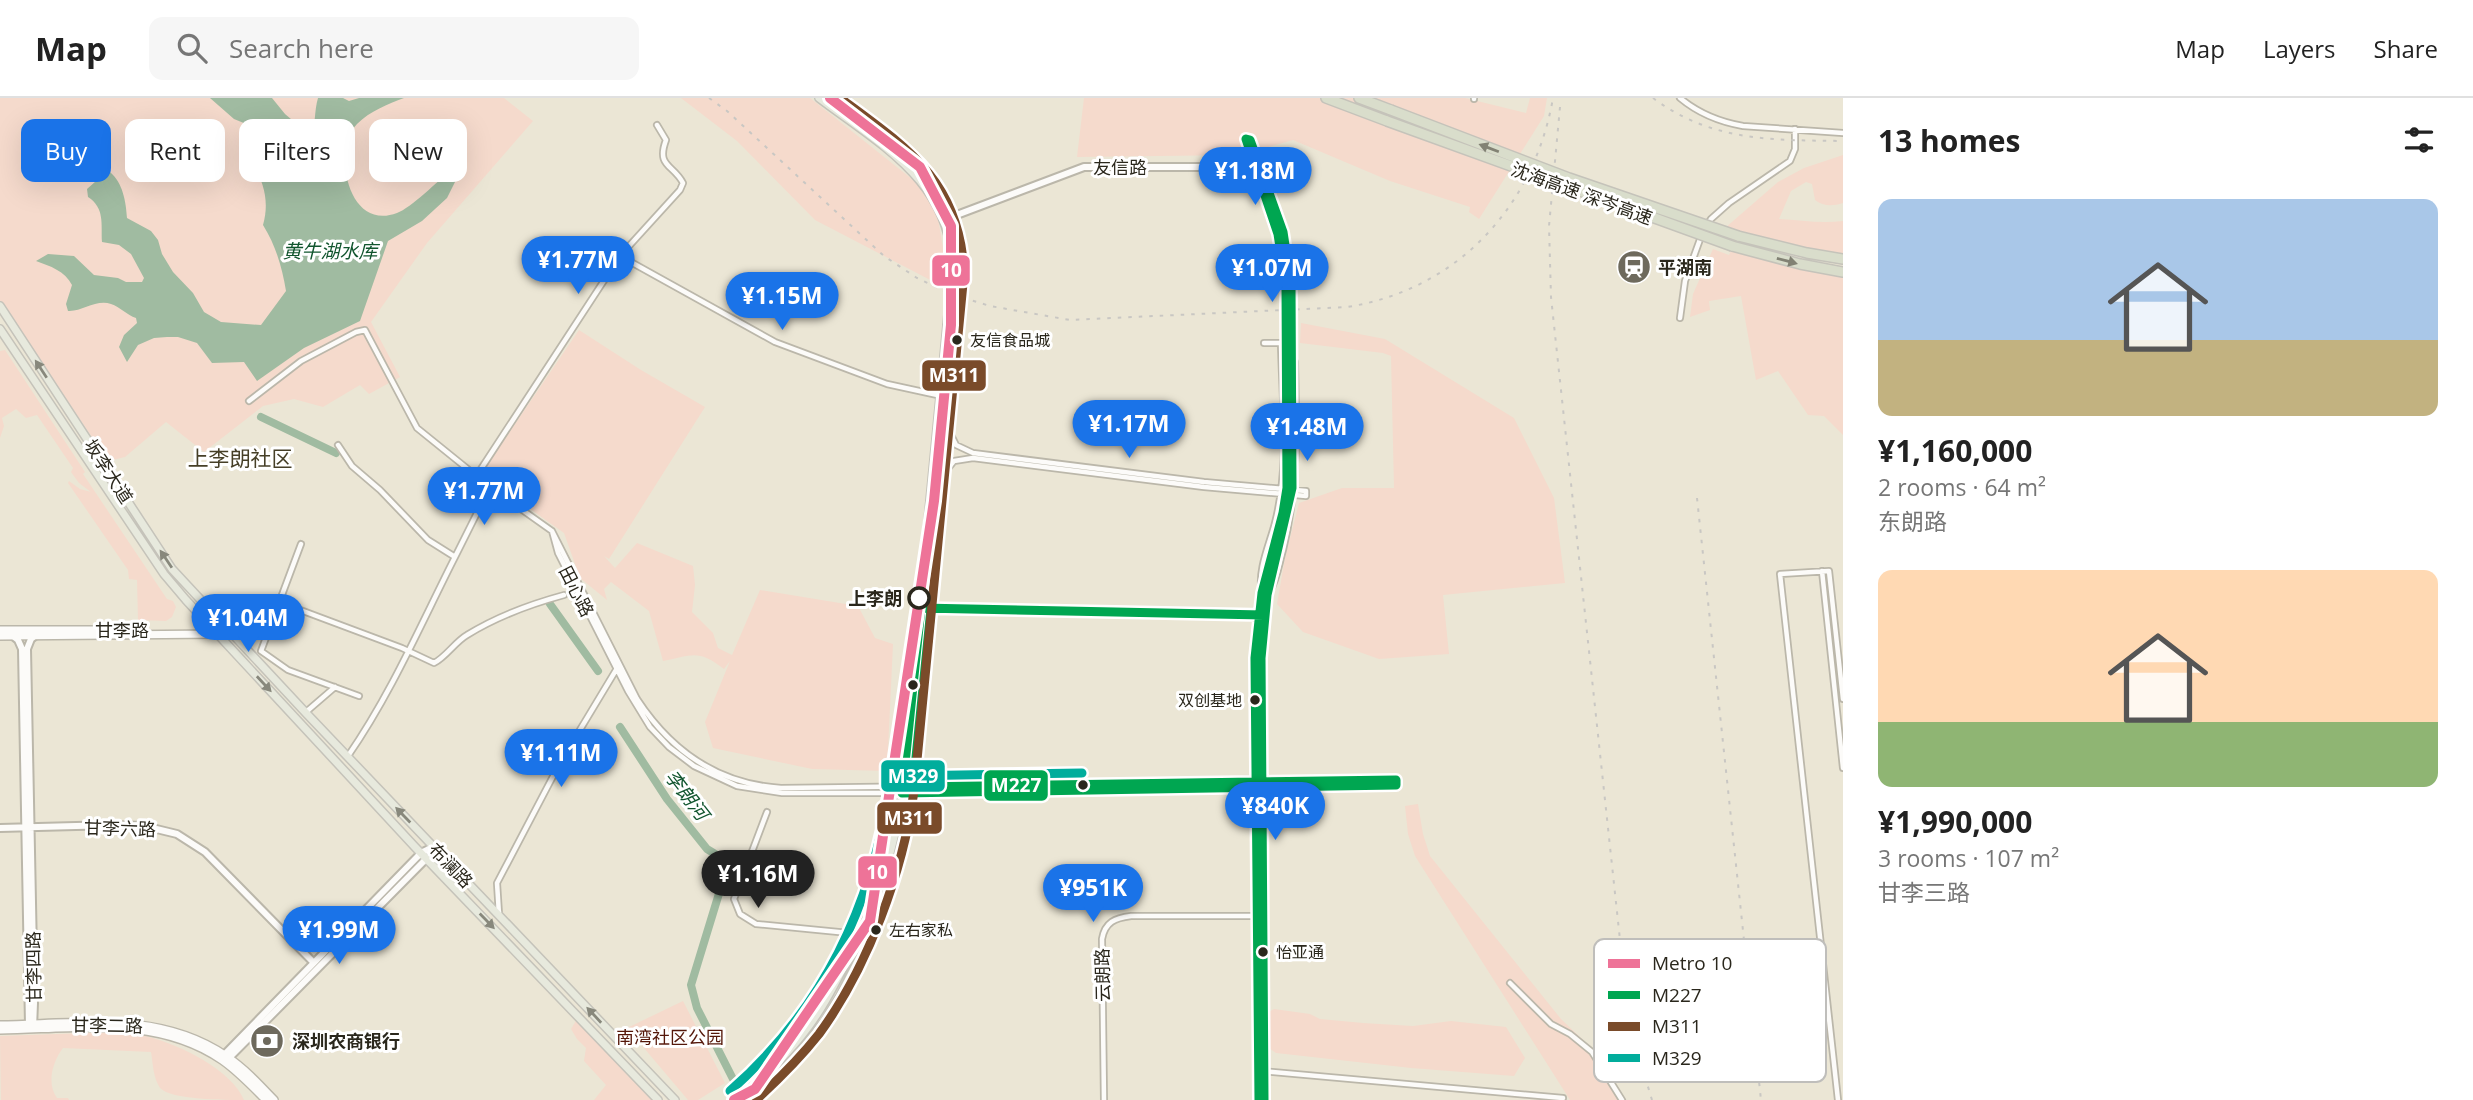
<!DOCTYPE html>
<meta charset="utf-8">
<style>
body{margin:0;font-family:"Open Sans","Noto Sans SC",sans-serif;background:#f6f6f6;color:#222;height:100vh;display:flex;flex-direction:column;font-size:26px;white-space:nowrap}
*{box-sizing:border-box;margin:0}
p{font-size:23px;color:#767676}
.icon{flex:none;width:38px;height:38px;fill:none;stroke:currentColor;stroke-width:2;stroke-linecap:round;stroke-linejoin:round}
.map{position:relative;flex:1;overflow:hidden}
.side{display:flex;flex-direction:column;background:#fff;width:630px}
.side>*{flex:none}
.banner{position:absolute;left:21px;top:21px;width:665px;height:63px;display:flex;gap:14px}
.price{position:absolute;translate:-50% -60px;padding:0 16px;border-radius:24px;background:#1a73e8;color:#fff;font-size:23px;line-height:46px;filter:drop-shadow(0 2px 4px #0008)}
.price::after{content:'';position:absolute;left:50%;top:42px;width:21px;height:16px;margin-left:-10px;background:inherit;clip-path:polygon(0 0,100% 0,50% 100%)}
.price.on{background:#222;color:#fff}
ul{padding:0;list-style:none}
li{display:grid;align-content:center;gap:14px;height:371px;padding:0 35px}
li span{display:grid;place-items:center;height:217px;border-radius:14px;color:#555}
li>.icon{margin-inline-start:auto}
span .icon{width:126px;height:126px;fill:#fffc;stroke-width:1}
li b{font-size:30px}
h2{display:flex;justify-content:space-between;align-items:center;height:84px;padding:0 35px;font-size:30px}
.chip{padding:0 24px;border-radius:14px;background:#fff;box-shadow:0 7px 28px #0002;font-size:24px;line-height:63px}
.chip.on{background:#1a73e8;color:#fff}
header{display:flex;align-items:center;gap:42px;box-sizing:border-box;height:98px;padding:0 35px;background:#fff;border-bottom:2px solid #e0e0e0}
header strong{font-size:33px}
nav{display:flex;gap:38px;margin-inline-start:auto;font-size:24px}
.search{width:490px;height:63px;background:#f6f6f6;display:flex;align-items:center;gap:18px;box-sizing:border-box;padding:0 24px;border-radius:14px;color:#767676;font-size:26px}
main{display:flex;flex:1;min-height:0}
.map>svg:first-child{display:block}
.green{fill:#f5dacc}
.water{fill:#a0bba1}
.lines{fill:none;stroke-linecap:round;stroke-linejoin:round}
.river{stroke:#a0bba1;stroke-width:8}
.minor-casing{stroke:#bbb7aa;stroke-width:8}
.tertiary-casing{stroke:#bbb7aa;stroke-width:10}
.secondary-casing{stroke:#bbb7aa;stroke-width:10}
.primary-casing{stroke:#c5c3ba;stroke-width:10}
.motorway-casing{stroke:#c5c3ba;stroke-width:12}
.minor{stroke:#fcfbf9;stroke-width:4.5}
.tertiary{stroke:#fcfbf9;stroke-width:6}
.secondary{stroke:#fcfbf9;stroke-width:7}
.primary{stroke:#e7e9dd;stroke-width:7}
.motorway{stroke:#d9ddcb;stroke-width:9}
.rail{stroke:#c9c7c3;stroke-width:2;stroke-dasharray:3.5 7;stroke-linecap:butt}
.tertiary-bridge-casing{stroke:#bbb7aa;stroke-width:10;stroke-linecap:butt}
.primary-bridge-casing{stroke:#c5c3ba;stroke-width:10;stroke-linecap:butt}
.motorway-bridge-casing{stroke:#c5c3ba;stroke-width:12;stroke-linecap:butt}
.tertiary-bridge{stroke:#fcfbf9;stroke-width:6}
.primary-bridge{stroke:#e7e9dd;stroke-width:7}
.motorway-bridge{stroke:#d9ddcb;stroke-width:9}
.bus-1-casing{stroke:#fff;stroke-width:14}
.bus-2-casing{stroke:#fff;stroke-width:14}
.bus-3-casing{stroke:#fff;stroke-width:14}
.bus-1{stroke:#00a651;stroke-width:9}
.bus-2{stroke:#7a4b2a;stroke-width:9}
.bus-3{stroke:#01ad9c;stroke-width:9}
.metro-1-casing{stroke:#fff;stroke-width:16}
.metro-1{stroke:#ee7398;stroke-width:10}
.oneway{fill:#828274}
.oneway2{fill:#88887c}
.bus-dot{fill:#2a271c;stroke:#fff;stroke-width:2.5}
.stop-dot{fill:#fff;stroke:#2a271c;stroke-width:3.5}
.labels{text-anchor:middle;dominant-baseline:central;stroke-width:6;stroke-linejoin:round;paint-order:stroke}
.bus-label{font-size:16px;fill:#2a271c;stroke:#fff;text-anchor:start}
.street-label{font-size:18px;fill:#2a271c;stroke:#fff}
.poi-label{font-size:18px;font-weight:bold;fill:#2a271c;stroke:#fff;text-anchor:start}
.stop-label{font-size:18px;font-weight:bold;fill:#2a271c;stroke:#fff;text-anchor:end}
.park-label{font-size:18px;fill:#55180a;stroke:#fff}
.water-label{font-size:19px;font-style:italic;fill:#11552e;stroke:#fff}
.quarter-label{font-size:21px;fill:#463f27;stroke:#fff}
.key{fill:#fff;stroke:#bfbebb;stroke-width:2}
.key-label{font-size:19px;fill:#2a271c}
.line-badge{stroke:#fff;stroke-width:2.5}
.badge-label{font-size:19px;text-anchor:middle;font-weight:bold;fill:#fff}
</style>
<header>
<strong>Map</strong>
<div class="search"><svg class="icon" aria-label="search" viewBox="0 0 24 24"><circle cx="10" cy="10" r="6"/><path d="M15 15l6 6"/></svg>Search here</div>
<nav><a>Map</a><a>Layers</a><a>Share</a></nav>
</header>
<main>
<div class="map">
<svg width="1843" height="1002" viewBox="0 0 1843 1002">
<rect width="100%" height="100%" fill="#ebe6d5"/>
<path class="green" d="M0,0H504L533,23L427,145L371,224L400,279L369,296L360,287L323,309L294,301L263,308L204,354L166,324L125,359L108,363L0,203Z
M681,0H810L922,89L938,120L944,156L938,186L815,122L737,43Z
M1084,0H1465L1526,15L1530,0H1547L1544,18L1479,121L1469,114L1470,109L1390,83L1293,42L1240,57L1077,59Z
M1843,57V105C1833,108 1824,109 1815,102L1812,86L1806,84L1791,93L1779,121C1800,122 1821,126 1843,123V158L1817,154L1725,130L1778,84L1804,70Z
M1713,151L1729,157L1732,151L1806,172L1843,179V337L1824,318L1808,317L1778,273L1756,282L1741,198L1709,203L1710,212L1690,219L1693,196Z
M1301,225L1385,241L1514,320L1554,400L1565,485L1443,497L1449,556L1379,561L1303,534L1277,506L1285,460L1299,405L1342,390H1394L1391,258L1383,255L1300,245Z
M579,232L641,272L705,309L609,461L604,458L615,470L637,445L693,468L695,487L692,514L713,535L718,550L732,557L760,492L858,508L875,540L893,546L887,673L812,671L713,650L705,624L730,563L724,571C698,551 693,557 663,563L649,513L611,484L604,491L607,502L580,480L564,435L481,376Z
M5,252L85,374L83,376L167,501L173,503L176,509L172,519L166,523L138,522L137,482L129,481L128,472L68,385L69,383L80,391L91,394L79,385L71,374L73,370L37,317L26,320L16,311L2,320L4,328L0,340V253Z
M1418,706L1423,736L1430,758L1561,921L1583,942L1620,1002H1570L1415,758L1408,736L1405,708Z
M683,903L725,985L698,1002H688L627,930Z
M1274,911L1310,916L1320,921L1363,925L1413,928L1451,923L1506,929L1525,960L1514,978L1411,970L1276,955L1269,950L1267,915Z
M577,921L655,1002H594L606,987L584,963L586,950L577,941L571,931Z
M116,934C127,936 139,936 149,939C180,947 232,972 244,1002C225,1002 171,1002 160,990C153,979 153,966 151,954L63,950C53,963 46,985 57,1000H68L69,1002H1L0,938Z"/>
<path class="water" d="M210,0H272L285,16L311,38C316,27 314,13 318,0H343L349,3L359,0H404C388,6 370,13 357,26C332,51 347,134 397,115C411,110 438,83 451,72H461L447,100L422,123L388,143L360,223L304,250L257,283L244,264L212,265L197,245L178,239H167L154,240L138,247L127,264L119,249L124,237L137,225L136,220C127,217 120,209 111,206C96,201 82,214 68,213L66,206L72,187C65,173 50,168 36,163L48,156L74,158L94,177L118,180L126,184H142L144,180L131,156L119,147L102,144C101,126 105,110 88,99L87,91L104,76L110,74C123,85 126,104 127,120L151,133L158,142L162,156L173,174L193,195L204,214L221,224L261,227L286,193C282,169 276,148 263,127C272,95 258,72 240,46L251,28L234,21Z"/>
<g class="lines">
<path class="river" d="M261,319L336,355
M550,506L598,573
M620,629L667,701L707,751L720,759L723,766L721,789L691,887L697,910L733,981"/>
<g class="minor-casing">
<path id="minor" d="M1680,0C1698,15 1720,24 1743,28L1843,35
M1474,1V0
M620,158L775,244L887,286L942,298
M1680,220L1685,183L1703,133L1711,121L1729,105L1790,63L1795,51V31
M1264,245H1281
M249,303L301,263L356,234L365,232L417,330L490,389L552,433L637,601C671,653 718,686 781,690L1396,682V687L888,695H782L737,688L694,668L669,649L650,629L628,593L558,455L552,433
M949,333L956,347L973,355L1204,384L1306,393
M338,347L352,368L380,392L428,442L455,459C421,526 391,596 348,658
M945,374L954,363L973,360L1204,389L1306,398V393
M477,377L620,158L680,92L683,85C673,66 656,69 666,42L657,27
M301,446L261,553L288,572L359,598
M455,459L490,389
M1822,473L1843,670
M1270,493C1277,481 1279,466 1283,452C1299,387 1296,330 1295,264L1291,258
M1262,494C1257,473 1270,445 1275,425C1290,367 1282,304 1281,245
M279,504L402,550L434,565C446,559 455,544 467,537C496,519 531,506 564,497
M921,510L1260,517
M306,614L335,589
M767,714L734,801L740,816L756,826L859,836
M499,816L497,785L560,665L616,572
M1510,885L1551,926L1570,936L1592,954L1622,1002
M1262,973L1563,1000
M1104,1002L1102,841C1105,824 1115,820 1131,818H1258
M1838,1002L1780,476L1829,473L1843,601"/>
</g>
<g class="tertiary-casing">
<path id="tertiary" d="M1245,42L1278,136L1285,171
M1250,42L1283,134L1290,171
M954,118L1084,69H1239L1253,65
M13,538L18,542L22,551L29,927L31,930
M0,730L114,727L144,728L177,736L205,754L313,864
M33,930L34,905L27,551L31,541L36,537
M223,960L224,957L421,755L433,749
M225,962L229,960L427,760
M1259,1002L1255,560L1256,536L1265,483
M1264,1002L1261,560L1270,485"/>
</g>
<g class="secondary-casing">
<path id="secondary" d="M0,532H131
M0,538L218,536L227,531
M0,927C76,926 159,912 226,958C244,970 259,986 274,1002
M0,932C75,931 157,917 222,962C238,973 252,988 266,1002"/>
</g>
<g class="primary-casing">
<path id="primary" d="M819,0C881,47 954,85 952,174
M835,0C900,49 965,84 962,176
M0,208L172,471L306,615L675,1002
M0,231L164,476L186,502L415,749L658,1002
M738,1002C760,982 783,961 802,937C820,915 833,890 846,864C875,807 895,756 902,692L947,228
M752,1002L797,959L825,923L840,898L874,831L901,761L908,727L925,583L956,232"/>
</g>
<g class="motorway-casing">
<path id="motorway" d="M1326,0L1387,23
M1359,0L1391,12
M1738,138L1807,155L1843,161
M1732,148L1800,166L1843,174"/>
</g>
<use href="#minor" class="minor"/>
<use href="#tertiary" class="tertiary"/>
<use href="#secondary" class="secondary"/>
<use href="#primary" class="primary"/>
<use href="#motorway" class="motorway"/>
<path class="rail" d="M709,0L727,13L884,158L917,180L951,196L990,208L1070,222L1347,209C1457,192 1534,109 1553,0
M1653,0C1712,44 1773,42 1843,43
M1560,9L1549,128L1551,199L1627,907L1635,946L1652,1002
M1697,400L1761,1002"/>
<g class="tertiary-bridge-casing">
<path id="tertiary-bridge" d="M1265,483L1283,415L1288,375L1285,171
M1270,485L1292,390L1290,171"/>
</g>
<g class="primary-bridge-casing">
<path id="primary-bridge" d="M947,228L952,174
M956,232L962,176"/>
</g>
<g class="motorway-bridge-casing">
<path id="motorway-bridge" d="M1391,12L1569,80L1738,138
M1387,23L1732,148"/>
</g>
<use href="#tertiary-bridge" class="tertiary-bridge"/>
<use href="#primary-bridge" class="primary-bridge"/>
<use href="#motorway-bridge" class="motorway-bridge"/>
<g class="bus-1-casing">
<path id="bus-1" d="M931,511L913,689L1396,682V687L902,695L921,510L1264,517
M1259,1002L1255,560L1262,495L1283,415L1287,390L1286,188L1278,136L1246,41L1250,42L1283,134L1291,187L1292,390L1267,497L1261,560L1264,1002"/>
</g>
<g class="bus-2-casing">
<path id="bus-2" d="M756,1002C779,981 800,960 819,936C868,869 903,774 914,693L964,175C960,84 908,50 840,0"/>
</g>
<g class="bus-3-casing">
<path id="bus-3" d="M730,993C823,911 872,809 890,687L894,681L902,678L1082,675"/>
</g>
<use href="#bus-1" class="bus-1"/>
<use href="#bus-2" class="bus-2"/>
<use href="#bus-3" class="bus-3"/>
<g class="metro-1-casing">
<path id="metro-1" d="M734,1002L755,991L870,823L934,403L951,227V128L920,69L830,0"/>
</g>
<use href="#metro-1" class="metro-1"/>
</g>
<defs><path id="oneway-solid" d="M-6-.8H1V-3.2L6.5 0L1 3.2V.8H-6Z" transform="scale(1.75)"/></defs>
<g class="oneway">
<use href="#oneway-solid" transform="translate(1489 50) rotate(-159)"/>
<use href="#oneway-solid" transform="translate(1787 163) rotate(15)"/>
</g>
<g class="oneway2">
<use href="#oneway-solid" transform="translate(41 271) rotate(-123)"/>
<use href="#oneway-solid" transform="translate(166 461) rotate(-124)"/>
<use href="#oneway-solid" transform="translate(264 586) rotate(47)"/>
<use href="#oneway-solid" transform="translate(403 717) rotate(-134)"/>
<use href="#oneway-solid" transform="translate(487 823) rotate(46)"/>
<use href="#oneway-solid" transform="translate(594 917) rotate(-133)"/>
</g>
<defs>
<g id="station-disc" transform="scale(1.75)"><circle r="9.5" fill="#6e6a5d" stroke="#fff"/><path d="M-3-6H3Q5-6 5-4V2Q5 4 3 4L4.5 6H3L1.5 4h-3L-3 6H-4.5L-3 4Q-5 4-5 2V-4Q-5-6-3-6ZM-3.5-4v3h7v-3ZM-3.5 1v1.5H-2V1ZM2 1v1.5H3.5V1Z" fill="#fff"/></g>
<g id="bank-disc" transform="scale(1.75)"><circle r="9.5" fill="#6e6a5d" stroke="#fff"/><path d="M-6-4H6V4H-6ZM0-2.3a2.3 2.3 0 1 0 0 4.6a2.3 2.3 0 1 0 0-4.6Z" fill="#fff"/></g>
</defs>
<g fill-rule="evenodd">
<use href="#station-disc" x="1634" y="169"/>
<use href="#bank-disc" x="267" y="943"/>
</g>
<g class="bus-dot">
<circle cx="957" cy="242" r="6"/>
<circle cx="913" cy="587" r="6"/>
<circle cx="1255" cy="602" r="6"/>
<circle cx="1083" cy="687" r="6"/>
<circle cx="876" cy="832" r="6"/>
<circle cx="1263" cy="854" r="6"/>
</g>
<circle class="stop-dot" cx="919" cy="500" r="10"/>
<g class="labels">
<g class="bus-label">
<text x="970" y="242">友信食品城</text>
<text x="1242" y="602" text-anchor="end">双创基地</text>
<text x="889" y="832">左右家私</text>
<text x="1276" y="854">怡亚通</text>
</g>
<g class="street-label">
<text x="1120" y="69">友信路</text>
<text transform="translate(1582 95) rotate(20)">沈海高速 深岑高速</text>
<text transform="translate(109 373) rotate(57)">坂李大道</text>
<text transform="translate(577 493) rotate(63)">田心路</text>
<text x="122" y="532">甘李路</text>
<text transform="translate(120 730) rotate(2)">甘李六路</text>
<text transform="translate(451 767) rotate(46)">布澜路</text>
<text transform="translate(33 869) rotate(-91)">甘李四路</text>
<text transform="translate(1102 877) rotate(-91)">云朗路</text>
<text transform="translate(107 927) rotate(1)">甘李二路</text>
</g>
<g class="poi-label">
<text x="1658" y="169">平湖南</text>
<text x="292" y="943">深圳农商银行</text>
</g>
<g class="stop-label">
<text x="902" y="500">上李朗</text>
</g>
<g class="park-label">
<text x="670" y="939">南湾社区公园</text>
</g>
<g class="water-label">
<text x="330" y="153">黄牛湖水库</text>
<text transform="translate(687 697) rotate(52)">李朗河</text>
</g>
<g class="quarter-label">
<text x="240" y="360">上李朗社区</text>
</g>
</g>
<rect x="1594" y="841" width="232" height="143" rx="10" class="key"/>
<rect x="1608" y="861" width="32" height="9" fill="#ee7398"/>
<rect x="1608" y="893" width="32" height="8" fill="#00a651"/>
<rect x="1608" y="924" width="32" height="9" fill="#7a4b2a"/>
<rect x="1608" y="956" width="32" height="8" fill="#01ad9c"/>
<g class="key-label">
<text x="1652" y="872">Metro 10</text>
<text x="1652" y="904">M227</text>
<text x="1652" y="935">M311</text>
<text x="1652" y="967">M329</text>
</g>
<g class="line-badge">
<rect x="931" y="156" width="40" height="33" rx="7" fill="#ee7398"/>
<rect x="921" y="261" width="66" height="33" rx="7" fill="#7a4b2a"/>
<rect x="880" y="661" width="66" height="34" rx="7" fill="#01ad9c"/>
<rect x="983" y="671" width="66" height="33" rx="7" fill="#00a651"/>
<rect x="876" y="703" width="67" height="34" rx="7" fill="#7a4b2a"/>
<rect x="857" y="757" width="41" height="34" rx="7" fill="#ee7398"/>
</g>
<g class="badge-label">
<text x="951" y="179">10</text>
<text x="954" y="284">M311</text>
<text x="913" y="685">M329</text>
<text x="1016" y="694">M227</text>
<text x="909" y="727">M311</text>
<text x="877" y="781">10</text>
</g>
</svg>
<b class="price" style="left:1255px;top:109px">¥1.18M</b>
<b class="price" style="left:578px;top:198px">¥1.77M</b>
<b class="price" style="left:1272px;top:206px">¥1.07M</b>
<b class="price" style="left:782px;top:234px">¥1.15M</b>
<b class="price" style="left:1129px;top:362px">¥1.17M</b>
<b class="price" style="left:1307px;top:365px">¥1.48M</b>
<b class="price" style="left:484px;top:429px">¥1.77M</b>
<b class="price" style="left:248px;top:556px">¥1.04M</b>
<b class="price" style="left:561px;top:691px">¥1.11M</b>
<b class="price" style="left:1275px;top:744px">¥840K</b>
<b class="price on" style="left:758px;top:812px">¥1.16M</b>
<b class="price" style="left:1093px;top:826px">¥951K</b>
<b class="price" style="left:339px;top:868px">¥1.99M</b>
<div class="banner">
<a class="chip on">Buy</a>
<a class="chip">Rent</a>
<a class="chip">Filters</a>
<a class="chip">New</a>
</div>
</div>
<section class="side">
<h2>13 homes<svg class="icon" aria-label="filters" viewBox="0 0 24 24"><path d="M4 7h16M4 17h16"/><circle cx="9" cy="7" r="2"/><circle cx="15" cy="17" r="2"/></svg></h2>
<ul>
<li><span style="background:linear-gradient(#a9c7e8 65%,#c2b280 0)"><svg class="icon" aria-label="home" viewBox="0 0 24 24"><path d="M3 11l9-7 9 7M6 9v11h12V9"/></svg></span><div><b>¥1,160,000</b><p>2 rooms · 64 m²</p><p>东朗路</p></div></li>
<li><span style="background:linear-gradient(#ffd9b3 70%,#8fb573 0)"><svg class="icon" aria-label="home" viewBox="0 0 24 24"><path d="M3 11l9-7 9 7M6 9v11h12V9"/></svg></span><div><b>¥1,990,000</b><p>3 rooms · 107 m²</p><p>甘李三路</p></div></li>
</ul>
</section>
</main>
